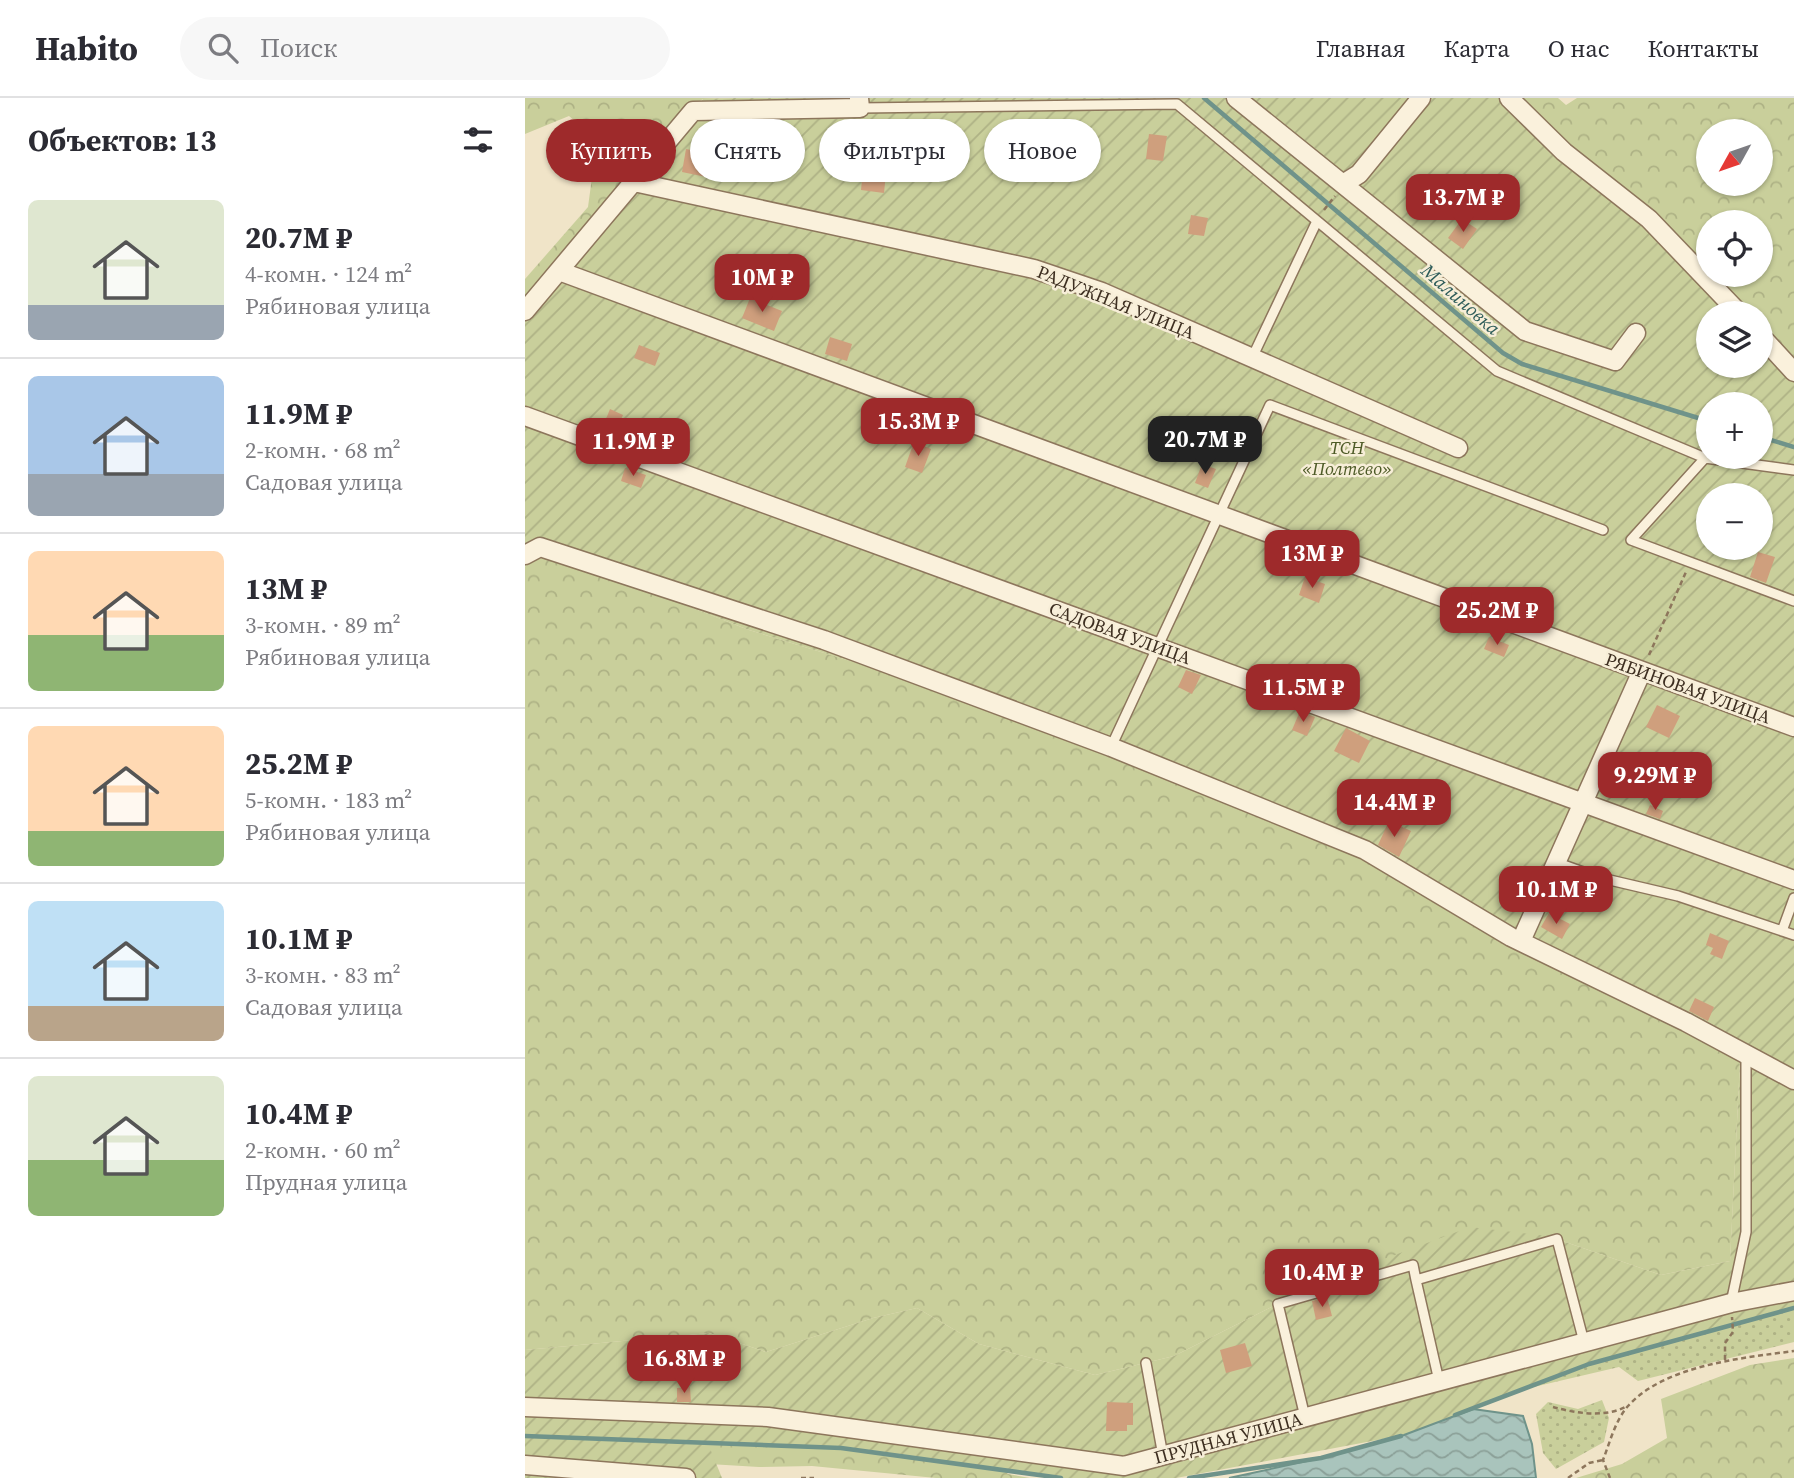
<!DOCTYPE html>
<html lang="ru">
<meta charset="utf-8">
<style>
body{margin:0;font-family:"Source Serif 4",serif;background:#f7f7f7;color:#2b2b33;height:100vh;display:flex;flex-direction:column;font-size:26px;white-space:nowrap}
*{box-sizing:border-box;margin:0}
p{font-size:23px;color:#7c7c81}
.icon{flex:none;width:38px;height:38px;fill:none;stroke:currentColor;stroke-width:2;stroke-linecap:round;stroke-linejoin:round}
.map{position:relative;flex:1;overflow:hidden}
.panel{display:flex;flex-direction:column;background:#fff;width:525px}
.panel>*{flex:none}
.top-card{position:absolute;left:21px;top:21px;width:665px;height:63px;display:flex;gap:14px}
.needle{width:46px;rotate:230deg}
.tools{position:absolute;left:1171px;top:21px;display:grid;gap:14px}
.tools a{display:grid;place-items:center;width:77px;height:77px;border-radius:50%;background:#fff;box-shadow:0 2px 5px #0004;font-size:35px}
.price{position:absolute;translate:-50% -60px;padding:0 16px;border-radius:14px;background:#9e2a2b;color:#fff;font-size:23px;line-height:46px;filter:drop-shadow(0 2px 4px #0008)}
.price::after{content:'';position:absolute;left:50%;top:42px;width:21px;height:16px;margin-left:-10px;background:inherit;clip-path:polygon(0 0,100% 0,50% 100%)}
.price.on{background:#222;color:#fff}
ul{padding:0;list-style:none}
li{display:flex;align-items:center;gap:21px;height:175px;padding:0 28px}
li+li{border-top:2px solid #e1e1e2}
li span{display:grid;place-items:center;flex:none;width:196px;height:140px;border-radius:10px;color:#555}
li>.icon{margin-inline-start:auto}
span .icon{width:84px;height:84px;fill:#fffc;stroke-width:1}
li b{font-size:30px}
h2{display:flex;justify-content:space-between;align-items:center;height:84px;padding:0 28px;font-size:30px}
.pill{padding:0 24px;border-radius:32px;background:#fff;box-shadow:0 2px 5px #0004;font-size:24px;line-height:63px}
.pill.on{background:#9e2a2b;color:#fff}
header{display:flex;align-items:center;gap:42px;box-sizing:border-box;height:98px;padding:0 35px;background:#fff;border-bottom:2px solid #e1e1e2}
header strong{font-size:33px}
nav{display:flex;gap:38px;margin-inline-start:auto;font-size:24px}
.search{width:490px;height:63px;background:#f7f7f7;display:flex;align-items:center;gap:18px;box-sizing:border-box;padding:0 24px;border-radius:38px;color:#7c7c81;font-size:26px}
main{display:flex;flex:1;min-height:0}
.map>svg:first-child{display:block}
.grass{fill:url(#grass-dots)}
.forest{fill:url(#forest-crowns);fill-rule:evenodd}
.garden{fill:url(#garden-furrows);fill-rule:evenodd}
.water{fill:url(#water-waves);stroke:#6f938a;stroke-width:2}
.lines{fill:none;stroke-linecap:round;stroke-linejoin:round}
.stream{stroke:#6f938a;stroke-width:4.5}
.building{fill:#cf9f7d}
.lane-casing{stroke:#8d765c;stroke-width:12}
.street-casing{stroke:#8d765c;stroke-width:21}
.path{stroke:#8d765c;stroke-width:2.5;stroke-dasharray:5 3.5;stroke-linecap:butt}
.lane{stroke:#faf1dc;stroke-width:9}
.street{stroke:#faf1dc;stroke-width:18}
.labels{text-anchor:middle;dominant-baseline:central;stroke-width:5;stroke-linejoin:round;paint-order:stroke}
.street-label{font-size:18px;fill:#3d2e20;stroke:#f7eed8}
.park-label{font-size:18px;font-style:italic;fill:#4d5a26;stroke:#f7eed8}
.water-label{font-size:19px;font-style:italic;fill:#2f5d5a;stroke:#f7eed8}
</style>
<header>
<strong>Habito</strong>
<div class="search"><svg class="icon" aria-label="search" viewBox="0 0 24 24"><circle cx="10" cy="10" r="6"/><path d="M15 15l6 6"/></svg>Поиск</div>
<nav><a>Главная</a><a>Карта</a><a>О нас</a><a>Контакты</a></nav>
</header>
<main>
<section class="panel">
<h2>Объектов: 13<svg class="icon" aria-label="filters" viewBox="0 0 24 24"><path d="M4 7h16M4 17h16"/><circle cx="9" cy="7" r="2"/><circle cx="15" cy="17" r="2"/></svg></h2>
<ul>
<li><span style="background:linear-gradient(#dfe7d0 75%,#9aa5b1 0)"><svg class="icon" aria-label="home" viewBox="0 0 24 24"><path d="M3 11l9-7 9 7M6 9v11h12V9"/></svg></span><div><b>20.7M ₽</b><p>4-комн. · 124 m²</p><p>Рябиновая улица</p></div></li>
<li><span style="background:linear-gradient(#a9c7e8 70%,#9aa5b1 0)"><svg class="icon" aria-label="home" viewBox="0 0 24 24"><path d="M3 11l9-7 9 7M6 9v11h12V9"/></svg></span><div><b>11.9M ₽</b><p>2-комн. · 68 m²</p><p>Садовая улица</p></div></li>
<li><span style="background:linear-gradient(#ffd9b3 60%,#8fb573 0)"><svg class="icon" aria-label="home" viewBox="0 0 24 24"><path d="M3 11l9-7 9 7M6 9v11h12V9"/></svg></span><div><b>13M ₽</b><p>3-комн. · 89 m²</p><p>Рябиновая улица</p></div></li>
<li><span style="background:linear-gradient(#ffd9b3 75%,#8fb573 0)"><svg class="icon" aria-label="home" viewBox="0 0 24 24"><path d="M3 11l9-7 9 7M6 9v11h12V9"/></svg></span><div><b>25.2M ₽</b><p>5-комн. · 183 m²</p><p>Рябиновая улица</p></div></li>
<li><span style="background:linear-gradient(#bfe0f5 75%,#b9a48a 0)"><svg class="icon" aria-label="home" viewBox="0 0 24 24"><path d="M3 11l9-7 9 7M6 9v11h12V9"/></svg></span><div><b>10.1M ₽</b><p>3-комн. · 83 m²</p><p>Садовая улица</p></div></li>
<li><span style="background:linear-gradient(#dfe7d0 60%,#8fb573 0)"><svg class="icon" aria-label="home" viewBox="0 0 24 24"><path d="M3 11l9-7 9 7M6 9v11h12V9"/></svg></span><div><b>10.4M ₽</b><p>2-комн. · 60 m²</p><p>Прудная улица</p></div></li>
</ul>
</section>
<div class="map">
<svg width="1269" height="1380" viewBox="0 0 1269 1380">
<defs>
<pattern id="grass-dots" width="8" height="8" patternUnits="userSpaceOnUse" patternTransform="scale(1.75)"><rect width="8" height="8" fill="#c9cf9b"/><path d="M2 2h.1M6 6h.1" fill="none" stroke="#aeb285" stroke-width="1.8" stroke-linecap="round"/></pattern>
<pattern id="forest-crowns" width="20" height="18" patternUnits="userSpaceOnUse" patternTransform="scale(1.75)"><rect width="20" height="18" fill="#c9cf9b"/><path d="M2 6a3 3 0 1 1 6 0M12 15a3 3 0 1 1 6 0" fill="none" stroke="#aeb285"/></pattern>
<pattern id="garden-furrows" width="10" height="10" patternUnits="userSpaceOnUse" patternTransform="scale(1.75)"><rect width="10" height="10" fill="#c9cf9b"/><path d="M-1 1l2-2M0 10L10 0M9 11l2-2" fill="none" stroke="#aeb285"/></pattern>
<pattern id="water-waves" width="16" height="10" patternUnits="userSpaceOnUse" patternTransform="scale(1.75)"><rect width="16" height="10" fill="#a9c4bc"/><path d="M0 5q4-4 8 0t8 0" fill="none" stroke="#8ba098"/></pattern>
</defs>
<rect width="100%" height="100%" fill="#f0e4c8"/>
<path class="grass" d="M1269,1205V1244L1113,1283L1094,1269L688,1364Z
M1077,1302L1084,1320L1079,1344L1031,1371L1018,1355L1011,1316L1023,1304L1053,1311Z"/>
<path class="forest" d="M0,0H211L178,1L167,8L0,205V181L63,109L72,42L44,18L0,36Z
M988,0H1033L1041,7L1052,0H1269V274L1236,238V215H1214ZM1183,33H1236V86H1183ZM1183,124H1236V177H1183Z
M37,459L224,532L450,601L759,721L900,787L1201,946L1215,964L1205,1163L1136,1177L1023,1138L792,1186L649,1258L570,1277L454,1246L392,1210L348,1220L241,1254L184,1235L0,1252V469L8,461Z
M1269,1260V1380H1051L1097,1366L1142,1340L1136,1301L1225,1267Z
M0,1321L468,1362L483,1376L505,1380H411L287,1368L234,1369L0,1355Z"/>
<path class="garden" d="M211,0H988L1214,215H1183V268H1236V238L1269,274V1210L1064,1266L879,1337L651,1380H536L316,1350L182,1343L197,1380H0V1252L184,1235L241,1254L348,1220L392,1210L454,1246L570,1277L649,1258L792,1186L945,1129L1023,1138L1136,1177L1205,1163L1215,964L1201,946L900,787L759,721L450,601L224,532L37,459L8,461L0,469V213L178,1ZM1183,306H1236V359H1183ZM1183,397H1236V450H1183Z"/>
<path class="water" d="M948,1311L998,1318L1007,1346L1011,1380H704L796,1360L879,1337Z"/>
<g class="lines">
<path class="stream" d="M679,0L978,255L997,266L1183,323
M1236,339L1269,349
M930,1317L1064,1266L1269,1210
M0,1338L316,1350L536,1380
M664,1380L796,1360L876,1338"/>
</g>
<path class="building" d="M340,23L363,24L362,45L340,44Z
M624,36L642,38L638,63L621,61Z
M161,51L186,56L181,79L157,74Z
M338,72L361,75L359,95L336,92Z
M666,117L683,120L679,138L663,136Z
M937,121L952,131L938,151L923,140Z
M218,163L233,171L223,189L209,182Z
M225,200L257,213L249,233L217,220Z
M305,239L327,246L322,263L300,256Z
M114,247L135,255L130,268L109,260Z
M85,311L98,317L89,337L77,331Z
M389,344L406,351L397,375L380,369Z
M677,366L691,371L683,390L670,385Z
M100,370L121,377L116,390L96,383Z
M1233,454L1250,459L1241,485L1225,479Z
M780,479L800,486L794,505L774,497Z
M964,539L984,547L979,559L959,551Z
M661,572L676,577L667,596L653,589Z
M1132,607L1155,618L1144,640L1121,629Z
M775,613L790,619L782,638L767,632Z
M821,630L845,643L834,665L809,653Z
M1125,707L1138,713L1135,721L1121,716Z
M864,723L886,733L874,759L853,747Z
M1024,815L1045,826L1037,841L1016,829Z
M1185,835L1204,843L1197,861L1185,856L1188,850L1181,847Z
M1170,900L1189,909L1183,923L1164,913Z
M802,1199L807,1218L791,1222L787,1203Z
M720,1245L727,1268L701,1275L695,1252Z
M165,1289L166,1304H152V1290Z
M582,1304L608,1305V1327H602V1333H581Z"/>
<g class="lines">
<g class="lane-casing">
<path id="lane" d="M335,10L652,6L972,273L1180,360L1269,372
M727,260L792,123
M1180,360L1106,442L1269,503
M586,649L745,307L1078,432
M1030,764L1072,779L1153,798L1269,837
M1257,833L1269,800
M891,1182L914,1283
M1206,1205L1221,1134V956
M621,1265L638,1358
M780,1319L753,1206L888,1167L891,1182L1032,1141L1059,1244"/>
</g>
<g class="street-casing">
<path id="street" d="M711,0L1000,233L1090,263L1111,235
M984,0L1039,54L1124,121L1214,215
M109,84L509,171L577,194L933,350
M818,86L834,76L896,0
M34,173L1269,629
M0,213L168,13L335,10L334,0
M1236,238L1269,274
M0,318L1269,782
M0,457L15,449L299,542L586,649L840,752L986,839L1161,924L1269,982
M996,843L1117,573
M0,1309L243,1319L599,1368L1206,1205L1269,1193
M0,1367L161,1380"/>
</g>
<path class="path" d="M799,112L810,98
M1124,557L1161,474
M1200,1262V1245L1208,1234L1207,1219
M1028,1309C1050,1315 1079,1320 1100,1309
M276,1380H289
M1043,1380L1064,1365L1078,1362
M1085,1380L1078,1362C1085,1344 1090,1323 1103,1308C1140,1267 1217,1260 1269,1253"/>
<use href="#lane" class="lane"/>
<use href="#street" class="street"/>
</g>
<g class="labels">
<g class="street-label">
<text transform="translate(591 204) rotate(22)">РАДУЖНАЯ УЛИЦА</text>
<text transform="translate(595 535) rotate(20)">САДОВАЯ УЛИЦА</text>
<text transform="translate(1163 590) rotate(20)">РЯБИНОВАЯ УЛИЦА</text>
<text transform="translate(703 1340) rotate(-15)">ПРУДНАЯ УЛИЦА</text>
</g>
<g class="park-label">
<text x="822" y="349">ТСН<tspan x="822" dy="21">«Полтево»</tspan></text>
</g>
<g class="water-label">
<text transform="translate(936 201) rotate(41)">Малиновка</text>
</g>
</g>
</svg>
<div class="tools">
<a><svg class="needle" viewBox="-14 -14 28 28"><path d="M0-13l5 13h-10z" fill="#e53935"/><path d="M0 13l5-13h-10z" fill="#7c7c81"/></svg></a>
<a><svg class="icon" aria-label="locate" viewBox="0 0 24 24"><circle cx="12" cy="12" r="6"/><path d="M12 2v4M12 18v4M2 12h4M18 12h4"/></svg></a>
<a><svg class="icon" aria-label="layers" viewBox="0 0 24 24"><path d="M12 4l9 5-9 5-9-5zM3 14l9 5 9-5"/></svg></a>
<a>+</a>
<a>−</a>
</div>
<b class="price" style="left:938px;top:136px">13.7M ₽</b>
<b class="price" style="left:237px;top:216px">10M ₽</b>
<b class="price" style="left:393px;top:360px">15.3M ₽</b>
<b class="price on" style="left:680px;top:378px">20.7M ₽</b>
<b class="price" style="left:108px;top:380px">11.9M ₽</b>
<b class="price" style="left:787px;top:492px">13M ₽</b>
<b class="price" style="left:972px;top:549px">25.2M ₽</b>
<b class="price" style="left:778px;top:626px">11.5M ₽</b>
<b class="price" style="left:1130px;top:714px">9.29M ₽</b>
<b class="price" style="left:869px;top:741px">14.4M ₽</b>
<b class="price" style="left:1031px;top:828px">10.1M ₽</b>
<b class="price" style="left:797px;top:1211px">10.4M ₽</b>
<b class="price" style="left:159px;top:1297px">16.8M ₽</b>
<div class="top-card">
<a class="pill on">Купить</a>
<a class="pill">Снять</a>
<a class="pill">Фильтры</a>
<a class="pill">Новое</a>
</div>
</div>
</main>
